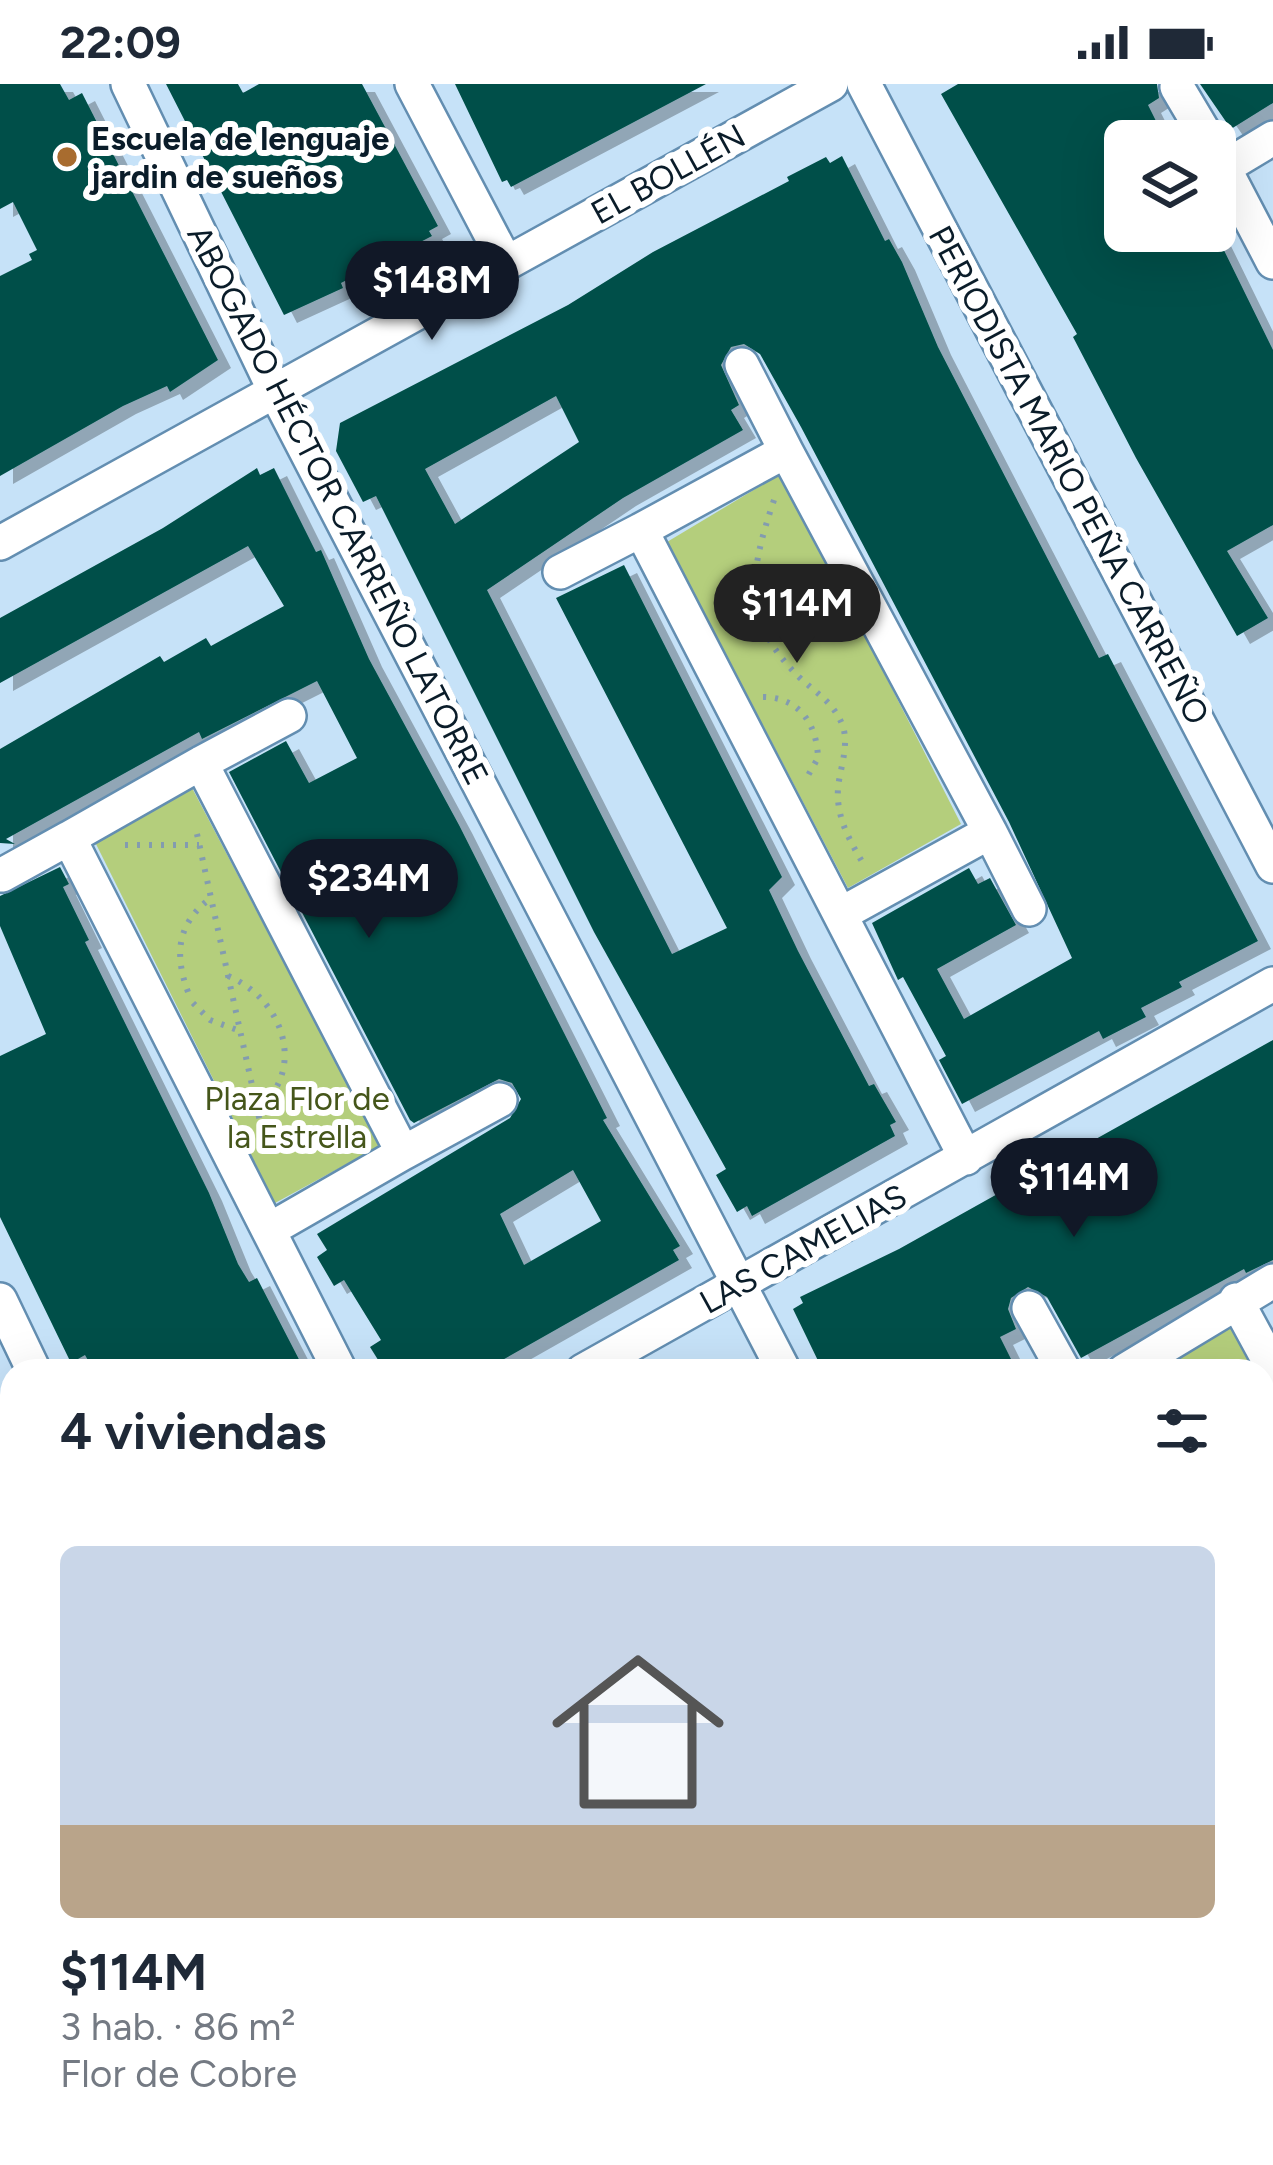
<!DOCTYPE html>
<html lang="es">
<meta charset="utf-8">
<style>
body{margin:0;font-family:Figtree,sans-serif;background:#f2f2f3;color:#1f2937;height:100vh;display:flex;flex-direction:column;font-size:45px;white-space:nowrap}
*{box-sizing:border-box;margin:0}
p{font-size:39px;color:#747a83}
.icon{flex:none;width:66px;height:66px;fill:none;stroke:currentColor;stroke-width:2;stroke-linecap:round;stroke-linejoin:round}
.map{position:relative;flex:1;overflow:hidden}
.side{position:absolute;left:0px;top:1275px;width:1275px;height:807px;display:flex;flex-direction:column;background:#fff;border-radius:36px 36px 0 0;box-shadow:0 12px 48px #0002}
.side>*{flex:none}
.tools{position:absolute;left:1104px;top:36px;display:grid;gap:24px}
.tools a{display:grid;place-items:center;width:132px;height:132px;border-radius:18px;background:#fff;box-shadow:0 12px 48px #0002;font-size:60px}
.price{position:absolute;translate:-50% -102px;padding:0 27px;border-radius:42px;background:#111827;color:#fff;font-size:39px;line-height:78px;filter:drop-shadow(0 3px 6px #0008)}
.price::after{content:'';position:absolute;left:50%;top:72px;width:36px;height:27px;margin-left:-18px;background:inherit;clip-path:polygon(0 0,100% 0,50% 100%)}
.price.current{background:#222;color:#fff}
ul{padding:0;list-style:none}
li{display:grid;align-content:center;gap:24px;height:636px;padding:0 60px}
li+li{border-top:3px solid #e0e1e3}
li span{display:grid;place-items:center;height:372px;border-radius:18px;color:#555}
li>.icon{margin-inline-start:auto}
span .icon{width:216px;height:216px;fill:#fffc;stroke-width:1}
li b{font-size:51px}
h2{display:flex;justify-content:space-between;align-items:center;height:144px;padding:0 60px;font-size:51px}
.status{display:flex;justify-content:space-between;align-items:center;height:84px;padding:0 60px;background:#fff;direction:ltr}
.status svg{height:33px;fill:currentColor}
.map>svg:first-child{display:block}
.green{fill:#b4ce7c}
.building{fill:#045048;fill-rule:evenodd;filter:url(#shadow)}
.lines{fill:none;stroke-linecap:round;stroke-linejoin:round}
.service-casing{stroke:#638eb1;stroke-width:21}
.minor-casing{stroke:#638eb1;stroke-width:38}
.secondary-casing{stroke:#638eb1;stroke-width:52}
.path{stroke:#839caf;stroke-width:6;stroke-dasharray:3 9;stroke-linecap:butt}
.service{stroke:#fff;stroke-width:16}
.minor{stroke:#fff;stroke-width:33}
.secondary{stroke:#fff;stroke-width:48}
.poi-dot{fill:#a86c2f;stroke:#fff;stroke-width:4.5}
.labels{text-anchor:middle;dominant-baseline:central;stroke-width:12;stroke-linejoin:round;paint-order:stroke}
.poi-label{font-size:33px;font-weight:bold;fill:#0a1c29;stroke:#fff;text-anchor:start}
.street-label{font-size:33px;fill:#0a1c29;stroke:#fff}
.park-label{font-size:33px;fill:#45561a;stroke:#fff}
</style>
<div class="status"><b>22:09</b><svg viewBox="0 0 49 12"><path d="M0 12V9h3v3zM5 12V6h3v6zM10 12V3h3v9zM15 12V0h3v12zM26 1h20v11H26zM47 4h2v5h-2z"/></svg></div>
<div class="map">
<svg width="1273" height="2081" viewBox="0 0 1273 2081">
<defs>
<filter id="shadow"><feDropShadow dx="13" dy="8" stdDeviation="0" flood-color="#0004"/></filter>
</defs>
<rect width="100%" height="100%" fill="#c6e2f8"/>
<path class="green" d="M782,389L961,740L848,804L667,458Z
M191,702L380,1062L275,1119L94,756Z
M1234,1239L1261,1287H1139Z
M1263,1291L1273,1309V1436L1263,1443Z
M12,1892V2018L0,1998V1899Z"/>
<path class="building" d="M0,0H60L69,16L82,9L218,276L170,308L167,302L123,322L0,392V192L32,176L29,170L37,166L13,118L0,125Z
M166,0H238L243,9L259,0H362L438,142L429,147L432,152L341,199L343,204L284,231Z
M455,0H706L511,103L507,96L502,98Z
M958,0H1157L1159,14L1148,21L1166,57H1125V147L1215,148L1273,266V441L1227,467L1268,534L1237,552L1136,374L1073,253L1077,250L941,10Z
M1200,0H1273V19L1231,45Z
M842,72L885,157L889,155L902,178L938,263L1099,574L1108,570L1258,857L1179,898L1182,903L1141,924L1146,933L1103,955L1099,947L962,1020L939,976L946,972L903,893L898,896L872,839L969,784L978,800L990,794L1016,841L937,885L964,935L1072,874L1009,738L801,343L760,270L744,260L731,263L721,281L739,321L731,326L743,346L623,414L487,506L672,870L727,844L556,514L624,481L782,793L769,806L798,867L869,1002L874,1000L896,1038L890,1041L895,1052L752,1132L747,1122L737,1128L716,1091L726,1085L594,848L376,412L363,418L336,367L340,339L568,221L653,168L789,97L787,93L826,73L830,79ZM556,312L579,358L455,440L425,385Z
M257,384L260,391L274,384L316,468L321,466L369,575L459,741L607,1034L603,1036L680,1162L673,1166L679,1176L483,1287H385L370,1263L381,1256L344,1196L334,1202L317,1173L327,1166L317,1150L510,1034L521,1015L512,999L499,995L414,1039L410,1036L229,688L286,657L309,699L357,674L317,597L202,655L199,648L6,755L15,760L0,759V665L160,572L164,578L206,554L211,562L284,522L248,462L0,599V534L163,444ZM573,1086L601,1137L524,1181L500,1130Z
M60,783L69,800L63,803L89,856L85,858L209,1109L238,1180L249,1198L257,1194L305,1287H94L85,1271L71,1279L0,1133V972L46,950L0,842V812Z
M1273,956V1176L1246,1189L1244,1185L1081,1274L1047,1213L1028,1203L1011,1214L1008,1225L1016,1245L1000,1253L1017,1287H823L793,1225L803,1219L800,1213L899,1165Z"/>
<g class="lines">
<g class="service-casing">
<path id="service" d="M1195,2081L1196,2070"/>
</g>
<g class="minor-casing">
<path id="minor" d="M128,0L275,307L784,1287
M412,0L506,179
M864,0L1273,782
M1177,3L1209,57
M1215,67L1273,178
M1225,83L1273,54
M742,281L786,367
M0,459L831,0
M560,488L641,446
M201,679L289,632
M990,748L1029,825
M2,791L69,754
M841,830L990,748L786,367L641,446L966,1074
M403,1069L500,1016
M269,1146L403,1069L201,679L69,754L340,1287
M0,1216L34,1287
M1236,1216L1273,1284
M1029,1224L1064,1287
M583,1287L1273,900
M1124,1287L1273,1197
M1263,1476L1273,1469
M0,1621L12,1613
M1263,1703L1273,1722
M0,1879L12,1873
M0,2015L12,2033
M411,2070L417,2081
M650,2070L654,2081"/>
</g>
<g class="secondary-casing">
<path id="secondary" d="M1263,1890L1273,1883
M1263,1996L1273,1988
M1005,2081L1019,2070
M1154,2081L1169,2070"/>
</g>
<path class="path" d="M774,416C750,488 740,535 799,593C816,609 833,618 842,640C850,660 840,684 838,704C836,734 850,757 864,781
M763,613C799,613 817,640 818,674L806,695
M197,750L266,1065
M125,761H199
M228,892C282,914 308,984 258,1025
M188,908C174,870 177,839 211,814
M193,919L210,936L240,947
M265,1060L357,1053
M1263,1392L1273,1396
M11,1925L12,1941"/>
<use href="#service" class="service"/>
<use href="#minor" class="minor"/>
<use href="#secondary" class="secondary"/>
</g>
<circle class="poi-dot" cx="67" cy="73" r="12"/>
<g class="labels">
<g class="poi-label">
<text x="91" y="54">Escuela de lenguaje<tspan x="91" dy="38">jardin de sueños</tspan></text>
</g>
<g class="street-label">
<text transform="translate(668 90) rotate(-29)">EL BOLLÉN</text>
<text transform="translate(1069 391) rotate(62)">PERIODISTA MARIO PEÑA CARREÑO</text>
<text transform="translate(338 421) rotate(63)">ABOGADO HÉCTOR CARREÑO LATORRE</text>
<text transform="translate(803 1165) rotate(-29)">LAS CAMELIAS</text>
</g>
<g class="park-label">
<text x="297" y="1014">Plaza Flor de<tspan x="297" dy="38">la Estrella</tspan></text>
</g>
</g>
</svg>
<div class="tools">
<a><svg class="icon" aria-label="layers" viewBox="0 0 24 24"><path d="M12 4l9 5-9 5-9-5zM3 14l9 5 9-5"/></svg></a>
</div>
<b class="price" style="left:432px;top:259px">$148M</b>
<b class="price current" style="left:797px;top:582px">$114M</b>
<b class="price" style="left:369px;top:857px">$234M</b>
<b class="price" style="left:1074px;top:1156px">$114M</b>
<section class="side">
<h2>4 viviendas<svg class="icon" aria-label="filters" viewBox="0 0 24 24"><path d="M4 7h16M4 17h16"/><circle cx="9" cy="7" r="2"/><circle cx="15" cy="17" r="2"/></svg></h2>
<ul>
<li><span style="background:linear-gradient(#c9d6e8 75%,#b9a48a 0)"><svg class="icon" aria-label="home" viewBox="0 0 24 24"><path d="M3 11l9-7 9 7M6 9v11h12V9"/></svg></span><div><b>$114M</b><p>3 hab. · 86 m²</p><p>Flor de Cobre</p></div></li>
</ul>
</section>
</div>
